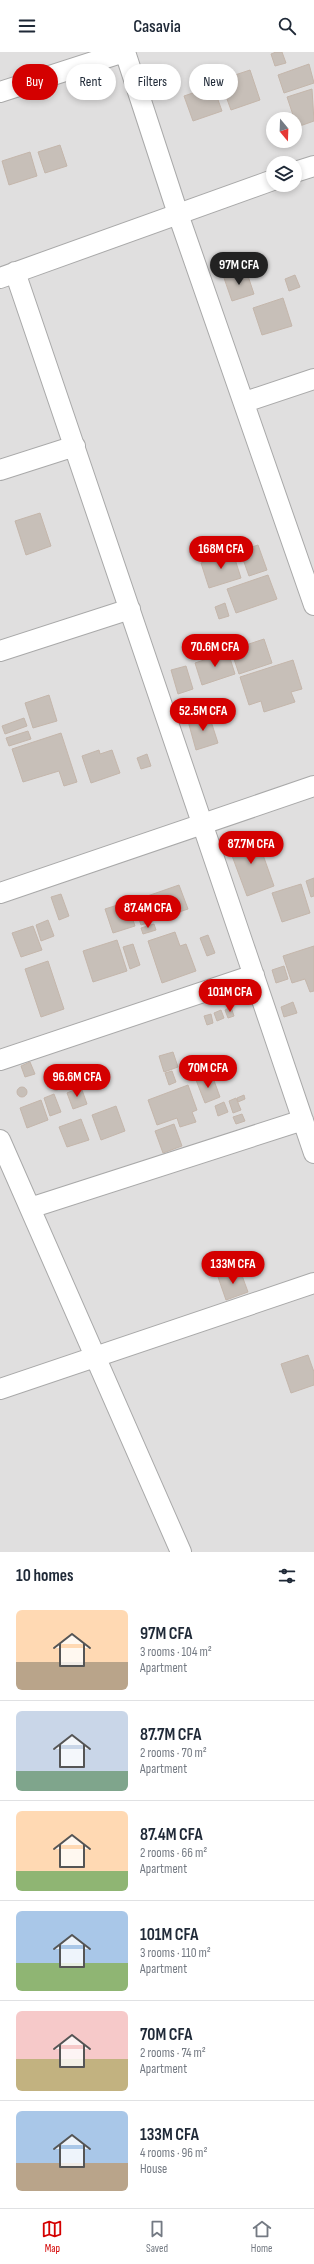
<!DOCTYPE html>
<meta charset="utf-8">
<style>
body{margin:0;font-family:"Sofia Sans Condensed",sans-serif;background:#f2f2f3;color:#1f2937;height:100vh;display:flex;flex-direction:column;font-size:15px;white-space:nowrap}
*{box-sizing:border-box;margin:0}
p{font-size:13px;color:#747a83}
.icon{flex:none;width:22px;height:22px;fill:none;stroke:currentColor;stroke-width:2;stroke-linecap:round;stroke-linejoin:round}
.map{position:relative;height:1500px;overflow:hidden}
.side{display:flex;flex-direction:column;background:#fff;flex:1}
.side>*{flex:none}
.top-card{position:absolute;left:12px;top:12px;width:290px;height:36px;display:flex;gap:8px}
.needle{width:26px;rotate:161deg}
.fabs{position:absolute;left:266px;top:60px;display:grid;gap:8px}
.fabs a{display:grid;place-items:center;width:36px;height:36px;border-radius:50%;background:#fff;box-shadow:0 2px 6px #0003;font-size:20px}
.price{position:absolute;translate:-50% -34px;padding:0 9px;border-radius:14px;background:#d40000;color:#fff;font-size:13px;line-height:26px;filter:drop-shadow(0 1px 2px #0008)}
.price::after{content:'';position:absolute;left:50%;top:24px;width:12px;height:9px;margin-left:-6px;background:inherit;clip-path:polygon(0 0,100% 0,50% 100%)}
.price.current{background:#222;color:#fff}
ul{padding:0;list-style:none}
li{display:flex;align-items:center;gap:12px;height:100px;padding:0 16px}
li+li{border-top:1px solid #e0e1e3}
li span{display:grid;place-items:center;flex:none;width:112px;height:80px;border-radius:6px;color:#555}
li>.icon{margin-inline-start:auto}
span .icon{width:48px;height:48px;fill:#fffc;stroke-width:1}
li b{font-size:17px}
h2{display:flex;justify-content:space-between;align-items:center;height:48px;padding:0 16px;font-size:17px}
.chip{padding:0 14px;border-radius:18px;background:#fff;box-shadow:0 2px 6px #0003;font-size:14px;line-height:36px}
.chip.current{background:#d40000;color:#fff}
header{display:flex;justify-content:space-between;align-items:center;height:52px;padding:0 16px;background:#fff;font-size:18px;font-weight:600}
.tab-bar{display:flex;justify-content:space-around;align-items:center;height:56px;border-top:1px solid #e0e1e3;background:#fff;font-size:11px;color:#747a83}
.tab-bar a{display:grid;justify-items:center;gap:2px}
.tab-bar .current{color:#d40000}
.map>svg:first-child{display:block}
.residential{fill:#e0dfdf;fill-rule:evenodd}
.building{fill:#c7bfb8;stroke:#c4b6ab}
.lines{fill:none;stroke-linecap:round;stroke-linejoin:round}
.minor-casing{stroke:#a9a9a9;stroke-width:22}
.minor{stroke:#fff;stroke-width:20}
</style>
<header><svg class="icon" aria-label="menu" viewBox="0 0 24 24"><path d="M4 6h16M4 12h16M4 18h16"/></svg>Casavia<svg class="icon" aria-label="search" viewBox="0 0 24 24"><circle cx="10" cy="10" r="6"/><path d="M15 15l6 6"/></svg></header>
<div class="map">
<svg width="314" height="1500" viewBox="0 0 314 1500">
<rect width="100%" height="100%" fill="#f2efe9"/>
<path class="residential" d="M0,0H314V1500H0ZM273,67H295V89H273ZM273,111H295V133H273Z"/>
<path class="building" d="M276,0H282L286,11L275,14L271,2Z
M309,12L314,31L284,41L278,23Z
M250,18L260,48L231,58L220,28Z
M213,34L222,59L193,69L184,44Z
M312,37L314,69L297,75L287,45Z
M60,93L67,114L45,121L38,100Z
M30,100L37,124L9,133L2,109Z
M246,218L254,242L232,249L224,226Z
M295,223L300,235L289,239L285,227Z
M283,246L292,274L262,283L253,256Z
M40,461L51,494L26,503L15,469Z
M258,493L267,518L249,524L240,499Z
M233,501L241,526L209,536L201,511Z
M268,523L277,547L236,561L227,537Z
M225,551L229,564L219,567L215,555Z
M264,587L272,611L239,622L231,598Z
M228,600L235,622L202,633L195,611Z
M293,608L302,637L291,640L295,650L264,660L261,649L249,653L240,625Z
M186,614L193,637L178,642L171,618Z
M49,643L57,669L33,676L25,651Z
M209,663L218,691L196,698L188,669Z
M24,666L27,674L5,682L2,674Z
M28,679L31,687L9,694L6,686Z
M61,681L77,730L64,734L59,719L23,730L12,697Z
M99,698L100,702L112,698L120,721L91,731L82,704Z
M147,702L151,714L141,717L137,706Z
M256,783L274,834L247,844L228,793Z
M314,826V844L311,845L306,829Z
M301,832L310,861L282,870L272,841Z
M179,833L188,857L141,873L133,849Z
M61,842L69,864L59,868L51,845Z
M127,850L135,874L113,881L105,857Z
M48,868L54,884L41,889L36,873Z
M154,872L156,878L143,882L141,876Z
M33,874L42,898L21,905L12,881Z
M175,880L180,894L186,892L196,919L162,931L148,889Z
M208,883L215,901L207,904L200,886Z
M117,888L127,919L93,930L83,899Z
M133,892L140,913L130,917L123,895Z
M314,894V939L310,940L305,927L292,931L283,904Z
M48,909L64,957L41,965L25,917Z
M284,914L288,927L276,931L272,918Z
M293,950L297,961L284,965L281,955Z
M231,955L234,964L228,966L225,958Z
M221,958L224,966L217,969L214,961Z
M211,962L213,971L207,973L204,964Z
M173,1000L178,1015L164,1020L159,1004Z
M30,1010L35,1022L25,1025L21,1014Z
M172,1019L176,1030L169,1033L165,1021Z
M212,1023L220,1045L205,1051L196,1028Z
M51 1033a5 5 0 1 1 10 0a5 5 0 1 1-10 0Z
M188,1033L197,1058L192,1060L196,1070L180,1075L177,1066L157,1073L148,1048Z
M17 1040a5 5 0 1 1 10 0a5 5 0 1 1-10 0Z
M81,1035L87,1052L73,1057L67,1041Z
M54,1042L61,1060L50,1064L44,1046Z
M244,1043L245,1047L238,1050L237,1046Z
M236,1046L241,1058L233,1061L229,1049Z
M41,1048L48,1068L27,1076L20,1056Z
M224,1050L228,1060L218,1064L215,1054Z
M116,1054L125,1079L101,1088L92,1063Z
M242,1062L245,1069L236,1072L233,1065Z
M81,1067L89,1088L67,1095L59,1075Z
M174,1072L182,1094L163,1101L155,1079Z
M240,1218L248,1240L226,1248L218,1225Z
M308,1303L314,1320V1333L291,1341L281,1312Z"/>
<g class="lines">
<g class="minor-casing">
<path id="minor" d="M125,0L178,162L314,553
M0,40L124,0
M295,120L314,114
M15,220L314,1101
M0,226L273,128
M245,350L314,327
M0,418L75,394
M0,599L130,557
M0,841L314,734
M0,1008L254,923
M0,1088L181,1500
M30,1156L303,1068
M0,1337L314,1231"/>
</g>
<use href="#minor" class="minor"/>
</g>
</svg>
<div class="fabs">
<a><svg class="needle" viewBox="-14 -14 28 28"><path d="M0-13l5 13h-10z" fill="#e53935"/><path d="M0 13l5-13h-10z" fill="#747a83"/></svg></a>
<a><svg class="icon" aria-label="layers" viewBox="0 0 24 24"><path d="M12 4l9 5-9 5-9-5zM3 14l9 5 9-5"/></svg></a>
</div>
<b class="price current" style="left:239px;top:234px">97M CFA</b>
<b class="price" style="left:221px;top:518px">168M CFA</b>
<b class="price" style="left:215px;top:616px">70.6M CFA</b>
<b class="price" style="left:203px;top:680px">52.5M CFA</b>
<b class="price" style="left:251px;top:813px">87.7M CFA</b>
<b class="price" style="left:148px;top:877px">87.4M CFA</b>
<b class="price" style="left:230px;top:961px">101M CFA</b>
<b class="price" style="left:208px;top:1037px">70M CFA</b>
<b class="price" style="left:77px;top:1046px">96.6M CFA</b>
<b class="price" style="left:233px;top:1233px">133M CFA</b>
<div class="top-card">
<a class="chip current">Buy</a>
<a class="chip">Rent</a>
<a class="chip">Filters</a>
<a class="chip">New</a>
</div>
</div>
<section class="side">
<h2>10 homes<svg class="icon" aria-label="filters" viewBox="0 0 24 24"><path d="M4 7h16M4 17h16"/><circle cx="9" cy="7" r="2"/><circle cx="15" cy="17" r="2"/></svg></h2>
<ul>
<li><span style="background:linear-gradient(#ffd9b3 65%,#b9a48a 0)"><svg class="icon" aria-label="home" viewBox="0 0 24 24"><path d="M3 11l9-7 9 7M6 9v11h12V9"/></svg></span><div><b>97M CFA</b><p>3 rooms · 104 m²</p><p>Apartment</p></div></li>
<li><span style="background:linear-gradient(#c9d6e8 75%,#7fa58c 0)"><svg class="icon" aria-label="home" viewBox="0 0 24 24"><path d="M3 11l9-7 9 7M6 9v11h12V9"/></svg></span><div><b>87.7M CFA</b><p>2 rooms · 70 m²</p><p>Apartment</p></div></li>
<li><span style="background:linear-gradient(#ffd9b3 75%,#8fb573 0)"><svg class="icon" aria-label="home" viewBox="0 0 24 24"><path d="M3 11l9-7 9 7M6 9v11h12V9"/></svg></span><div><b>87.4M CFA</b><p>2 rooms · 66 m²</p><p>Apartment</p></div></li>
<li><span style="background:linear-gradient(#a9c7e8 65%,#8fb573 0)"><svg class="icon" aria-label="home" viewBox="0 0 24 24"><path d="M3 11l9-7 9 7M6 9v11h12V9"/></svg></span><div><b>101M CFA</b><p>3 rooms · 110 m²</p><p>Apartment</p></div></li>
<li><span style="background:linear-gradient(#f6c9c9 60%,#c2b280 0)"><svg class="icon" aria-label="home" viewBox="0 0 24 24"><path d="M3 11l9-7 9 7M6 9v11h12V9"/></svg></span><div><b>70M CFA</b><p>2 rooms · 74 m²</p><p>Apartment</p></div></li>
<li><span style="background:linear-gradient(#a9c7e8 65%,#b9a48a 0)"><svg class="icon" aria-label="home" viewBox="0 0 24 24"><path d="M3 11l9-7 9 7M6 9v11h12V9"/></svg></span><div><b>133M CFA</b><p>4 rooms · 96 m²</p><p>House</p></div></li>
</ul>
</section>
<nav class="tab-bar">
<a class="current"><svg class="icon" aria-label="map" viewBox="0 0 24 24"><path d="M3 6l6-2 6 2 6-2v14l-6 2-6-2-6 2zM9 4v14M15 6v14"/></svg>Map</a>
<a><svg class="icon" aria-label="saved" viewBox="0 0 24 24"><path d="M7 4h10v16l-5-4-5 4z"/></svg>Saved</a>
<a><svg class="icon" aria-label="home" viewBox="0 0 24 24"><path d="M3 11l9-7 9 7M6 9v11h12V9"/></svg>Home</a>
</nav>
